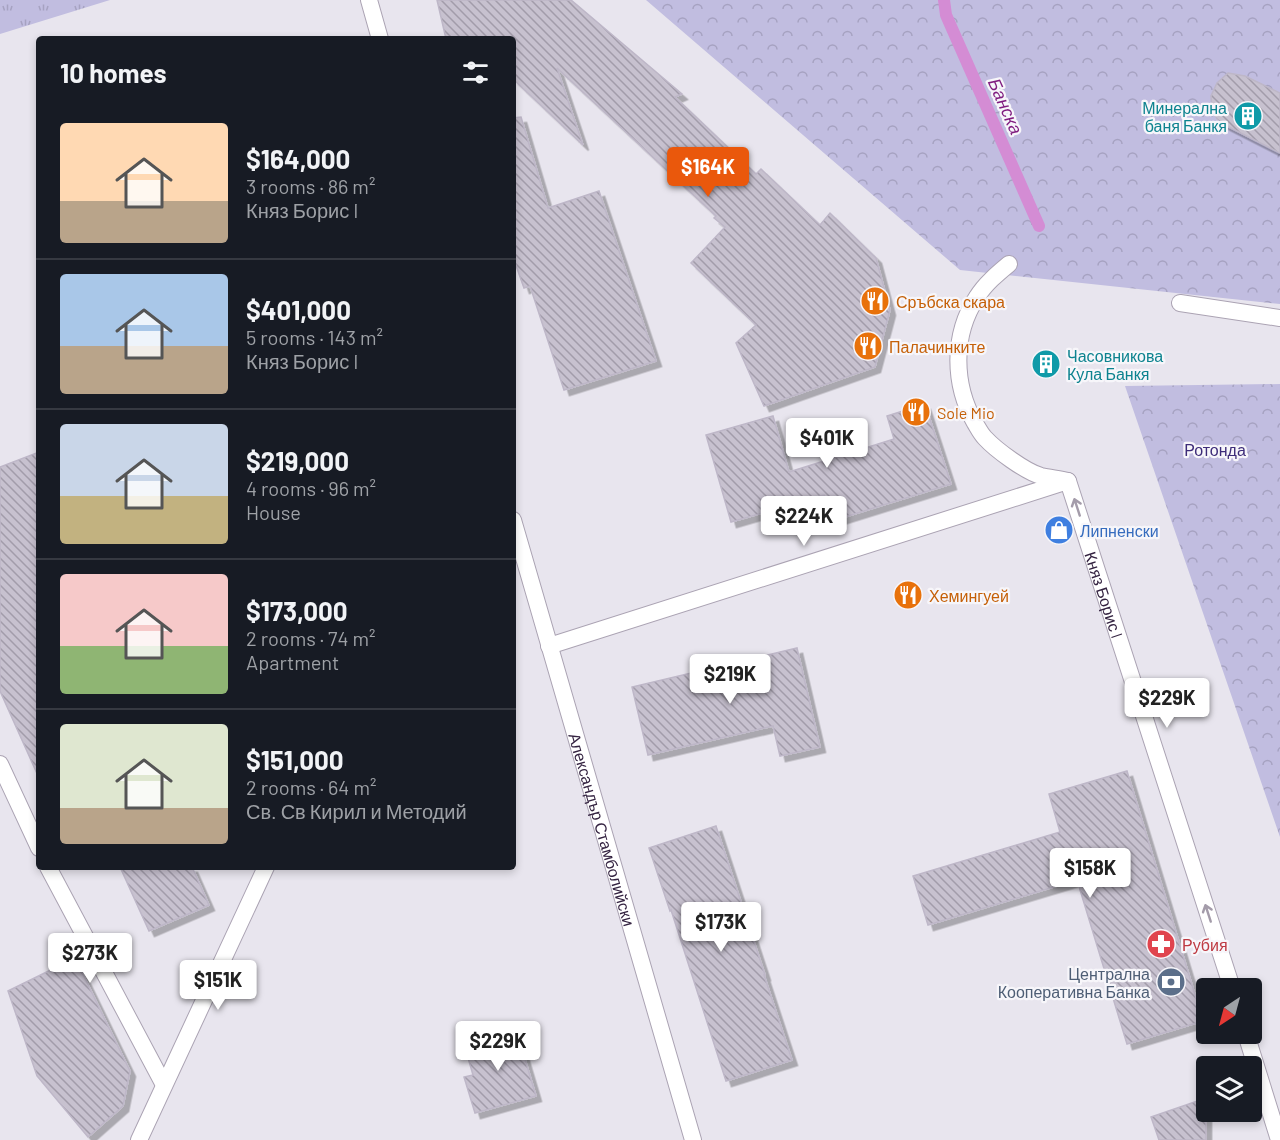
<!DOCTYPE html>
<meta charset="utf-8">
<style>
body{margin:0;font-family:Barlow,sans-serif;background:#20242c;color:#f1f3f6;height:100vh;display:flex;flex-direction:column;font-size:22px;white-space:nowrap}
*{box-sizing:border-box;margin:0}
p{font-size:20px;color:#9ea1a6}
.icon{flex:none;width:33px;height:33px;fill:none;stroke:currentColor;stroke-width:2;stroke-linecap:round;stroke-linejoin:round}
.map{position:relative;flex:1;overflow:hidden}
.panel{position:absolute;left:36px;top:36px;width:480px;height:834px;display:flex;flex-direction:column;background:#171b24;border-radius:6px;box-shadow:0 3px 9px #0003}
.panel>*{flex:none}
.needle{width:39px;rotate:216deg}
.buttons{position:absolute;left:1196px;top:978px;display:grid;gap:12px}
.buttons a{display:grid;place-items:center;width:66px;height:66px;border-radius:6px;background:#171b24;box-shadow:0 3px 9px #0003;font-size:30px}
.price{position:absolute;translate:-50% -51px;padding:0 14px;border-radius:6px;background:#fff;color:#222;font-size:20px;line-height:39px;filter:drop-shadow(0 2px 3px #0008)}
.price::after{content:'';position:absolute;left:50%;top:36px;width:18px;height:14px;margin-left:-9px;background:inherit;clip-path:polygon(0 0,100% 0,50% 100%)}
.price.selected{background:#ea580c;color:#fff}
ul{padding:0;list-style:none}
li{display:flex;align-items:center;gap:18px;height:150px;padding:0 24px}
li+li{border-top:2px solid #363941}
li span{display:grid;place-items:center;flex:none;width:168px;height:120px;border-radius:6px;color:#555}
li>.icon{margin-inline-start:auto}
span .icon{width:72px;height:72px;fill:#fffc;stroke-width:1}
li b{font-size:26px}
h2{display:flex;justify-content:space-between;align-items:center;height:72px;padding:0 24px;font-size:26px}
.map>svg:first-child{display:block}
.grass{fill:url(#grass-tufts)}
.park{fill:url(#park-crowns)}
.lines{fill:none;stroke-linecap:round;stroke-linejoin:round}
.stream{stroke:#d48cd4;stroke-width:12}
.building{fill:url(#building-back-hatch);stroke:#beb7c8;stroke-width:1.5;filter:url(#shadow)}
.pedestrian-casing{stroke:#aba3b3;stroke-width:18}
.minor-casing{stroke:#aba3b3;stroke-width:18}
.tertiary-casing{stroke:#aba3b3;stroke-width:18}
.pedestrian{stroke:#fff;stroke-width:16}
.minor{stroke:#fff;stroke-width:16}
.tertiary{stroke:#fff;stroke-width:16}
.oneway{stroke:#a49caa}
.labels{text-anchor:middle;dominant-baseline:central;stroke-width:4.5;stroke-linejoin:round;paint-order:stroke}
.culture-label{font-size:16px;fill:#0d838f;stroke:#f7f6fa;text-anchor:end}
.food-label{font-size:16px;fill:#c56008;stroke:#f7f6fa;text-anchor:start}
.park-label{font-size:16px;fill:#3d2c79;stroke:#f7f6fa}
.shop-label{font-size:16px;fill:#366cbe;stroke:#f7f6fa;text-anchor:start}
.street-label{font-size:16px;fill:#342341;stroke:#f7f6fa}
.health-label{font-size:16px;fill:#be3a42;stroke:#f7f6fa;text-anchor:start}
.service-label{font-size:16px;fill:#4e5e75;stroke:#f7f6fa;text-anchor:end}
.water-label{font-size:18px;font-style:italic;fill:#7f1b7f;stroke:#f7f6fa}
</style>
<div class="map">
<svg width="1280" height="1140" viewBox="0 0 1280 1140">
<defs>
<pattern id="grass-tufts" width="24" height="20" patternUnits="userSpaceOnUse" patternTransform="scale(1.5)"><rect width="24" height="20" fill="#c1bde0"/><path d="M3 7l-1-3M5 7V3M7 7l1-3M15 17l-1-3M17 17v-4M19 17l1-3" fill="none" stroke="#a6a2c1"/></pattern>
<pattern id="park-crowns" width="20" height="18" patternUnits="userSpaceOnUse" patternTransform="scale(1.5)"><rect width="20" height="18" fill="#c1bde0"/><path d="M2 6a3 3 0 1 1 6 0M12 15a3 3 0 1 1 6 0" fill="none" stroke="#a6a2c1"/></pattern>
<pattern id="building-back-hatch" width="6" height="6" patternUnits="userSpaceOnUse" patternTransform="scale(1.5)"><rect width="6" height="6" fill="#c7c1cf"/><path d="M-1 5l2 2M0 0l6 6M5-1l2 2" fill="none" stroke="#a29caa"/></pattern>
<filter id="shadow"><feDropShadow dx="5.5" dy="5.5" stdDeviation="0" flood-color="#0004"/></filter>
</defs>
<rect width="100%" height="100%" fill="#e8e5ee"/>
<path class="grass" d="M0,0H110L0,34Z"/>
<path class="park" d="M646,0H1280V304L960,270Z
M1280,384V837L1125,386Z"/>
<g class="lines">
<path class="stream" d="M944,0L946,15L1039,226"/>
</g>
<path class="building" d="M437,0H571L682,94L675,97L756,174L761,169L820,225L830,213L876,258L890,310L875,367L764,406L736,343L756,325L691,263L725,227L714,218L716,216L557,68L583,145L513,79V39H446Z
M1228,73L1245,76L1280,93V153L1219,122L1212,110L1211,96L1217,83Z
M521,117L548,208L599,191L656,361L564,390L530,286L524,288L513,257V118Z
M925,404L951,484L832,521L824,495L731,522L706,435L773,416L789,472L894,439L887,416Z
M39,452V778L0,691V467Z
M797,648L820,747L780,756L773,726L648,755L632,687Z
M1127,771L1203,1021L1127,1044L1077,880L928,925L913,876L1060,832L1049,794Z
M716,826L765,975H764L792,1060L726,1081L671,910L670,911L649,848Z
M120,867H192L209,905L149,931Z
M75,958L130,1071L123,1106L88,1137L37,1076L8,991Z
M516,1029L536,1096L475,1113L464,1077L473,1075L464,1044Z
M1206,1098V1140H1159L1151,1117Z"/>
<g class="lines">
<g class="pedestrian-casing">
<path id="pedestrian" d="M1009,264C997,274 985,284 977,297C952,335 953,384 975,423C978,428 981,434 985,438C996,450 1026,472 1041,476C1050,478 1060,479 1068,481
M1180,303L1280,318"/>
</g>
<g class="minor-casing">
<g id="minor">
<path id="s1" d="M549,646L1068,481L1232,988"/>
<path d="M0,764L39,848"/>
<path d="M48,867L164,1085"/>
<path d="M1246,1034L1279,1140"/>
<path d="M139,1140L266,867"/>
</g>
</g>
<g class="tertiary-casing">
<g id="tertiary">
<path d="M369,0L380,39"/>
<path id="s2" d="M513,520L693,1140"/>
</g>
</g>
<use href="#pedestrian" class="pedestrian"/>
<use href="#minor" class="minor"/>
<use href="#tertiary" class="tertiary"/>
</g>
<defs><path id="oneway-shaft" d="M-6 0H5M1.5-3L5.5 0L1.5 3" fill="none" stroke-width="1.6" stroke-linecap="round" stroke-linejoin="round" transform="scale(1.5)"/></defs>
<g class="oneway">
<use href="#oneway-shaft" transform="translate(1077 507) rotate(-108)"/>
<use href="#oneway-shaft" transform="translate(1208 913) rotate(-108)"/>
</g>
<defs>
<g id="building-disc" transform="scale(1.5)"><circle r="9.5" fill="#0f9aa8" stroke="#f7f6fa"/><path d="M-4-6H4V6H1V3H-1V6H-4ZM-2.5-4.3h1.7v1.8h-1.7ZM.8-4.3h1.7v1.8H.8ZM-2.5-1h1.7V.8h-1.7ZM.8-1h1.7V.8H.8Z" fill="#fff"/></g>
<g id="restaurant-disc" transform="scale(1.5)"><circle r="9.5" fill="#e8710a" stroke="#f7f6fa"/><path d="M-5-6h1v4h1v-4h1v4h1v-4h1v5L-1.5 .5V6h-2V.5L-5-1ZM5-6V6H3V1.5H1.5Q1.5-4 5-6Z" fill="#fff"/></g>
<g id="shop-disc" transform="scale(1.5)"><circle r="9.5" fill="#3f7fe0" stroke="#f7f6fa"/><path d="M-5-2.5h2.3a2.7 3.5 0 0 1 5.4 0H5L5.5 6h-11ZM-1.5-2.5h3a1.5 2.3 0 0 0-3 0Z" fill="#fff"/></g>
<g id="pharmacy-disc" transform="scale(1.5)"><circle r="9.5" fill="#e0444e" stroke="#f7f6fa"/><path d="M-2-6h4v4h4v4h-4v4h-4v-4h-4v-4h4Z" fill="#fff"/></g>
<g id="bank-disc" transform="scale(1.5)"><circle r="9.5" fill="#5c6f8a" stroke="#f7f6fa"/><path d="M-6-4H6V4H-6ZM0-2.3a2.3 2.3 0 1 0 0 4.6a2.3 2.3 0 1 0 0-4.6Z" fill="#fff"/></g>
</defs>
<g fill-rule="evenodd">
<use href="#building-disc" x="1248" y="116"/>
<use href="#restaurant-disc" x="875" y="301"/>
<use href="#restaurant-disc" x="868" y="346"/>
<use href="#building-disc" x="1046" y="364"/>
<use href="#restaurant-disc" x="916" y="412"/>
<use href="#shop-disc" x="1059" y="530"/>
<use href="#restaurant-disc" x="908" y="595"/>
<use href="#pharmacy-disc" x="1161" y="944"/>
<use href="#bank-disc" x="1171" y="982"/>
</g>
<g class="labels">
<g class="culture-label">
<text x="1227" y="107">Минерална<tspan x="1227" dy="18">баня Банкя</tspan></text>
<text x="1067" y="355" text-anchor="start">Часовникова<tspan x="1067" dy="18">Кула Банкя</tspan></text>
</g>
<g class="food-label">
<text x="896" y="301">Сръбска скара</text>
<text x="889" y="346">Палачинките</text>
<text x="937" y="412">Sole Mio</text>
<text x="929" y="595">Хемингуей</text>
</g>
<g class="park-label">
<text x="1215" y="449">Ротонда</text>
</g>
<g class="shop-label">
<text x="1080" y="530">Липненски</text>
</g>
<g class="street-label">
<text stroke="none"><textPath href="#s1" startOffset="664">Княз Борис I</textPath></text>
<text stroke="none"><textPath href="#s2" startOffset="322">Александър Стамболийски</textPath></text>
</g>
<g class="health-label">
<text x="1182" y="944">Рубия</text>
</g>
<g class="service-label">
<text x="1150" y="973">Централна<tspan x="1150" dy="18">Кооперативна Банка</tspan></text>
</g>
<g class="water-label">
<text transform="translate(1006 106) rotate(66)">Банска</text>
</g>
</g>
</svg>
<div class="buttons">
<a><svg class="needle" viewBox="-14 -14 28 28"><path d="M0-13l5 13h-10z" fill="#e53935"/><path d="M0 13l5-13h-10z" fill="#9ea1a6"/></svg></a>
<a><svg class="icon" aria-label="layers" viewBox="0 0 24 24"><path d="M12 4l9 5-9 5-9-5zM3 14l9 5 9-5"/></svg></a>
</div>
<b class="price selected" style="left:708px;top:198px">$164K</b>
<b class="price" style="left:827px;top:469px">$401K</b>
<b class="price" style="left:804px;top:547px">$224K</b>
<b class="price" style="left:730px;top:705px">$219K</b>
<b class="price" style="left:1167px;top:729px">$229K</b>
<b class="price" style="left:1090px;top:899px">$158K</b>
<b class="price" style="left:721px;top:953px">$173K</b>
<b class="price" style="left:90px;top:984px">$273K</b>
<b class="price" style="left:218px;top:1011px">$151K</b>
<b class="price" style="left:498px;top:1072px">$229K</b>
<section class="panel">
<h2>10 homes<svg class="icon" aria-label="filters" viewBox="0 0 24 24"><path d="M4 7h16M4 17h16"/><circle cx="9" cy="7" r="2"/><circle cx="15" cy="17" r="2"/></svg></h2>
<ul>
<li><span style="background:linear-gradient(#ffd9b3 65%,#b9a48a 0)"><svg class="icon" aria-label="home" viewBox="0 0 24 24"><path d="M3 11l9-7 9 7M6 9v11h12V9"/></svg></span><div><b>$164,000</b><p>3 rooms · 86 m²</p><p>Княз Борис I</p></div></li>
<li><span style="background:linear-gradient(#a9c7e8 60%,#b9a48a 0)"><svg class="icon" aria-label="home" viewBox="0 0 24 24"><path d="M3 11l9-7 9 7M6 9v11h12V9"/></svg></span><div><b>$401,000</b><p>5 rooms · 143 m²</p><p>Княз Борис I</p></div></li>
<li><span style="background:linear-gradient(#c9d6e8 60%,#c2b280 0)"><svg class="icon" aria-label="home" viewBox="0 0 24 24"><path d="M3 11l9-7 9 7M6 9v11h12V9"/></svg></span><div><b>$219,000</b><p>4 rooms · 96 m²</p><p>House</p></div></li>
<li><span style="background:linear-gradient(#f6c9c9 60%,#8fb573 0)"><svg class="icon" aria-label="home" viewBox="0 0 24 24"><path d="M3 11l9-7 9 7M6 9v11h12V9"/></svg></span><div><b>$173,000</b><p>2 rooms · 74 m²</p><p>Apartment</p></div></li>
<li><span style="background:linear-gradient(#dfe7d0 70%,#b9a48a 0)"><svg class="icon" aria-label="home" viewBox="0 0 24 24"><path d="M3 11l9-7 9 7M6 9v11h12V9"/></svg></span><div><b>$151,000</b><p>2 rooms · 64 m²</p><p>Св. Св Кирил и Методий</p></div></li>
</ul>
</section>
</div>
